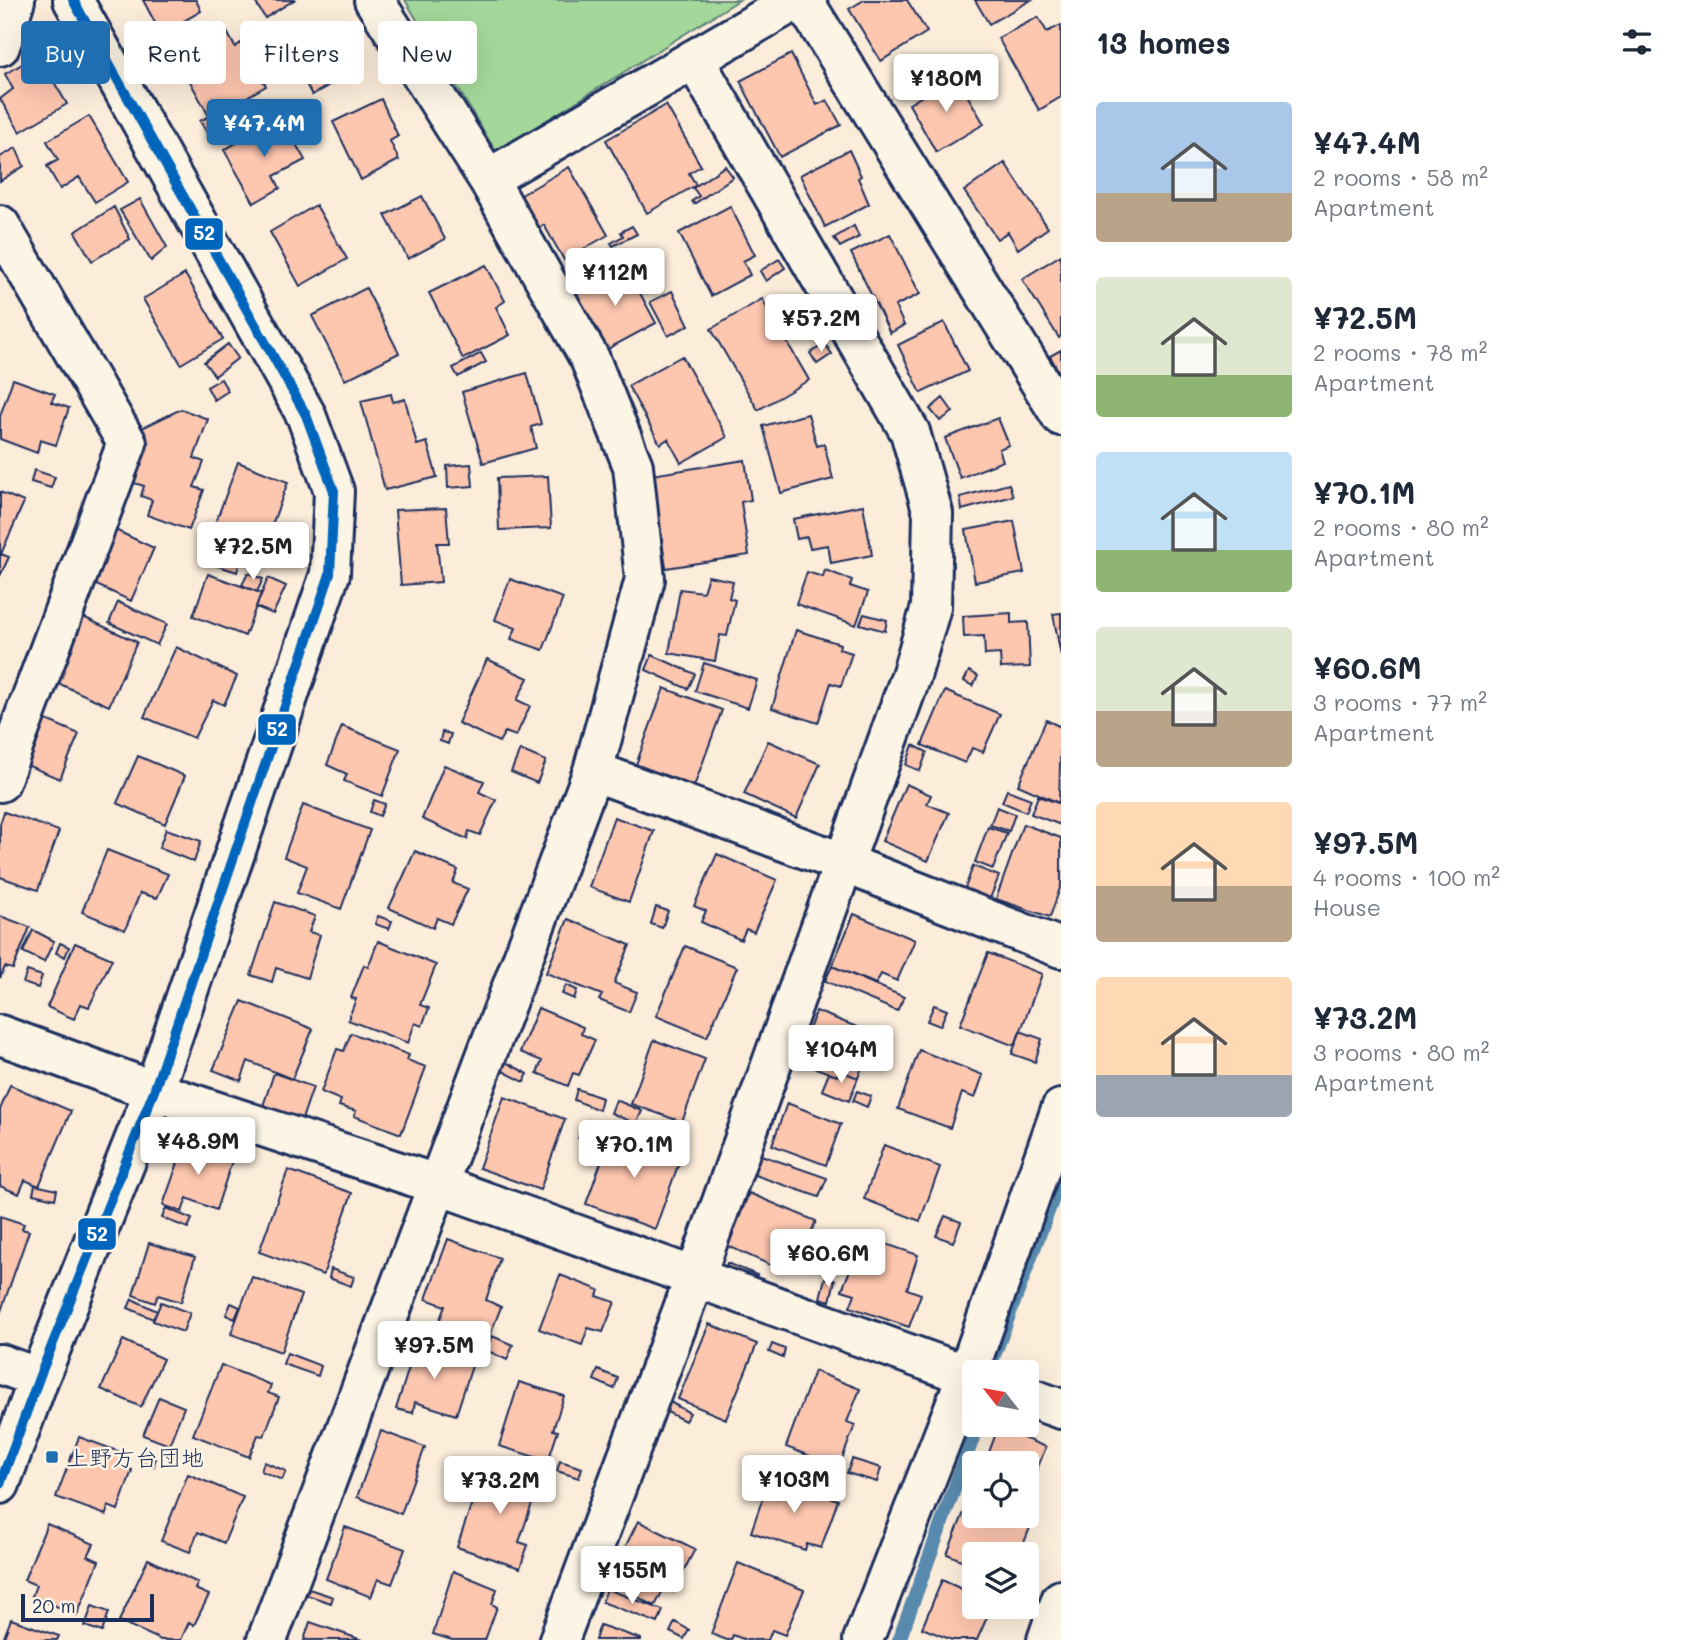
<!DOCTYPE html>
<meta charset="utf-8">
<style>
body{margin:0;font-family:Mali,"Klee One",sans-serif;background:#f2f2f3;color:#1f2937;height:100vh;display:flex;flex-direction:column;font-size:26px;white-space:nowrap}
*{box-sizing:border-box;margin:0}
p{font-size:23px;color:#747a83}
.icon{flex:none;width:38px;height:38px;fill:none;stroke:currentColor;stroke-width:2;stroke-linecap:round;stroke-linejoin:round}
.map{position:relative;flex:1;overflow:hidden}
.drawer{display:flex;flex-direction:column;background:#fff;width:630px}
.drawer>*{flex:none}
.top-card{position:absolute;left:21px;top:21px;width:665px;height:63px;display:flex;gap:14px}
.needle{width:46px;rotate:301deg}
.tools{position:absolute;left:962px;top:1360px;display:grid;gap:14px}
.tools a{display:grid;place-items:center;width:77px;height:77px;border-radius:7px;background:#fff;box-shadow:0 7px 28px #0002;font-size:35px}
.scale{position:absolute;left:21px;bottom:18px;width:133px;box-sizing:border-box;padding-left:7px;border:4px solid #1b2f5e;border-top:0;font-size:19px;line-height:24px;white-space:nowrap;color:#1b2f5e;-webkit-text-stroke:5px #fcf5e5;paint-order:stroke}
.price{position:absolute;translate:-50% -60px;padding:0 16px;border-radius:7px;background:#fff;color:#222;font-size:23px;line-height:46px;filter:drop-shadow(0 2px 4px #0008)}
.price::after{content:'';position:absolute;left:50%;top:42px;width:21px;height:16px;margin-left:-10px;background:inherit;clip-path:polygon(0 0,100% 0,50% 100%)}
.price.current{background:#1f6fb2;color:#fff}
ul{padding:0;list-style:none}
li{display:flex;align-items:center;gap:21px;height:175px;padding:0 35px}
li span{display:grid;place-items:center;flex:none;width:196px;height:140px;border-radius:7px;color:#555}
li>.icon{margin-inline-start:auto}
span .icon{width:84px;height:84px;fill:#fffc;stroke-width:1}
li b{font-size:30px}
h2{display:flex;justify-content:space-between;align-items:center;height:84px;padding:0 35px;font-size:30px}
.tag{padding:0 24px;border-radius:7px;background:#fff;box-shadow:0 7px 28px #0002;font-size:24px;line-height:63px}
.tag.current{background:#1f6fb2;color:#fff}
main{display:flex;flex:1;min-height:0}
.map>svg:first-child{display:block}
.green{fill:#a4d89a;stroke:#60847c;stroke-width:2}
.lines{fill:none;stroke-linecap:round;stroke-linejoin:round}
.stream{stroke:#598aae;stroke-width:14}
.building{fill:#fdc6af;stroke:#1b2f5e;stroke-width:2}
.minor-casing{stroke:#1b2f5e;stroke-width:44}
.minor{stroke:#fcf5e5;stroke-width:38}
.bus-1-casing{stroke:#fcf5e5;stroke-width:16}
.bus-1{stroke:#0065bd;stroke-width:10}
.poi-dot{fill:#1f6fb2;stroke:#fcf5e5;stroke-width:2.5}
.labels{text-anchor:middle;dominant-baseline:central;stroke-width:5;stroke-linejoin:round;paint-order:stroke}
.poi-label{font-size:23px;fill:#1b2f5e;stroke:#fcf5e5;text-anchor:start}
.line-badge{stroke:#fcf5e5;stroke-width:2.5}
.badge-label{font-size:19px;text-anchor:middle;font-weight:bold;fill:#fff}
</style>
<main>
<div class="map">
<svg width="1061" height="1640" viewBox="0 0 1061 1640">
<rect width="100%" height="100%" fill="#fcecda"/>
<filter id="ink" filterUnits="userSpaceOnUse"><feTurbulence type="fractalNoise" baseFrequency=".0143" numOctaves="2"/><feDisplacementMap in="SourceGraphic" scale="14" xChannelSelector="R" yChannelSelector="G"/><feConvolveMatrix kernelMatrix="1 2 1 2 8 2 1 2 1" color-interpolation-filters="sRGB"/></filter>
<g filter="url(#ink)">
<path class="green" d="M405,0H739L496,152Z"/>
<g class="lines">
<path class="stream" d="M993,1358L1061,1177
M899,1640L978,1424"/>
</g>
<path class="building" d="M143,0H196L201,11L161,34Z
M254,0H294L265,18Z
M864,0H907L927,32L881,61L849,9Z
M975,0H1031L989,24Z
M1038,17L1047,32L1061,25V97L1039,110L998,38Z
M336,22L362,66L312,95L287,49Z
M226,30L235,47L241,43L266,86L247,97L253,108L207,133L200,121L209,116L176,56Z
M791,54L817,105L827,100L841,125L780,157L740,81Z
M38,55L67,104L20,132L0,99L13,89L5,74Z
M956,76L984,124L936,152L909,104Z
M381,99L398,136L390,141L399,160L361,180L333,122Z
M666,105L701,166L689,173L696,185L647,213L606,140Z
M89,116L128,182L95,202L79,177L60,189L47,166L58,160L47,141Z
M281,118L305,160L274,176L280,188L254,203L224,150Z
M16,148L24,166L0,181V157Z
M849,150L861,176L858,178L869,204L825,227L800,175Z
M1005,163L1048,228L1018,249L1008,232L997,239L964,191Z
M725,166L733,177L694,204L692,201L699,196L693,188Z
M569,167L608,235L564,260L544,225L537,229L518,197Z
M422,196L445,239L408,259L385,215Z
M140,199L167,247L151,261L120,210Z
M316,205L347,259L300,286L270,232Z
M730,206L755,255L743,261L750,275L711,296L679,233Z
M114,207L130,239L92,261L75,232Z
M632,226L637,234L613,246L611,243L623,236L621,232Z
M854,226L859,237L840,247L834,238Z
M890,234L920,294L895,306L904,325L890,333L851,253Z
M1061,255V336L1059,338L1022,279Z
M779,259L785,268L766,281L760,271Z
M486,265L505,301L496,307L510,335L463,359L429,293Z
M625,265L656,323L604,351L574,292Z
M185,274L223,339L181,364L143,299Z
M366,288L399,353L345,380L312,316Z
M672,291L689,325L668,336L650,302Z
M762,299L809,380L758,410L711,329Z
M944,322L968,371L921,393L898,345Z
M228,344L238,358L215,376L204,362Z
M825,344L832,354L817,364L810,353Z
M1061,350V370L1059,372L1050,356Z
M481,353L486,362L458,377L453,368Z
M682,356L727,437L681,463L668,439L660,444L628,386Z
M527,373L541,424L531,427L536,448L483,463L462,392Z
M13,379L55,394L51,402L69,408L56,445L40,440L37,453L0,439V416Z
M221,379L228,391L214,400L207,387Z
M391,394L393,402L405,399L417,445L427,442L437,477L385,490L361,401Z
M943,398L953,412L940,421L930,409Z
M181,409L208,419L194,458L204,462L194,487L204,490L189,530L147,515L152,500L141,496L144,486L131,482L127,468L142,428Z
M808,414L817,446L824,444L833,479L781,493L763,426Z
M998,418L1009,445L999,449L1003,461L960,478L945,438Z
M745,460L751,500L741,502L749,555L666,568L652,475Z
M238,462L288,482L264,546L214,527Z
M471,464L473,486L448,488L447,466Z
M34,470L55,477L51,488L31,482Z
M548,476L551,528L499,530L497,478Z
M1009,484L1013,496L962,510L960,497Z
M0,492L24,502L1,554L9,557L0,576Z
M863,505L872,555L831,563L828,545L810,548L807,537L797,539L793,519Z
M446,508L449,543H437L441,582L401,585L395,510Z
M1014,521L1024,573L975,582L966,530Z
M113,529L154,548L131,601L90,582Z
M207,556L239,565L237,572L206,562Z
M825,570L852,580L850,586L868,592L856,625L796,604L807,572L823,577Z
M248,573L263,579L257,592L242,585Z
M208,574L261,593L245,636L193,616Z
M708,576L733,581L729,598L735,600L727,636L720,635L715,661L669,653L680,589L703,592Z
M268,578L286,586L273,614L256,607Z
M510,579L563,598L543,650L511,639L516,628L495,620Z
M118,602L167,624L157,645L109,623Z
M1011,613V623L1028,622L1030,667L1001,668L1000,654L985,655L984,636L964,637L963,616Z
M1061,613V656L1053,614Z
M864,614L887,620L885,631L860,624Z
M81,616L137,642L109,706L53,681Z
M796,630L840,644L839,649L852,653L841,686L831,683L818,723L772,708Z
M176,647L237,676L224,705L213,700L194,738L144,717Z
M652,655L695,674L688,689L646,670Z
M487,659L528,678L517,700L530,706L516,736L505,732L499,742L458,723Z
M704,663L757,680L748,708L695,691Z
M969,671L978,676L973,686L964,681Z
M664,688L722,710L692,792L634,770Z
M945,691L1000,714L983,752L972,748L965,763L922,745Z
M44,719L79,734L60,779L24,764Z
M1046,720L1061,727L1059,803L1018,785Z
M342,726L400,749L382,796L344,781L347,774L327,765Z
M442,732L451,734L448,744L440,741Z
M768,741L820,764L796,818L744,794Z
M913,745L927,752L920,771L906,765Z
M520,750L546,761L537,783L511,772Z
M138,756L185,776L165,824L117,803Z
M444,765L484,781L479,792L496,800L480,835L469,831L467,839L422,819Z
M906,784L931,795L927,804L949,813L928,861L882,841Z
M1007,790L1031,799L1026,812L1002,802Z
M1038,796L1061,804V825L1031,814Z
M374,800L385,804L380,816L370,812Z
M303,805L370,830L341,909L297,893L307,866L284,857Z
M997,807L1015,814L1009,831L990,825Z
M4,812L59,831L38,890L0,877V824Z
M614,817L654,831L629,902L589,887Z
M1023,824L1061,838V885L1050,917L996,899Z
M988,827L1007,833L993,869L975,862Z
M166,829L201,841L194,862L159,848Z
M107,850L168,874L157,898L140,893L125,930L82,912Z
M415,851L458,870L453,883L468,889L451,924L437,918L433,928L389,908Z
M717,854L777,880L754,932L746,929L741,940L701,922L706,911L694,906Z
M973,866L999,876L989,901L964,891Z
M275,902L315,916L309,932L320,935L307,978L276,968L272,982L251,975Z
M656,907L668,911L662,928L651,924Z
M854,914L915,940L897,981L881,974L876,984L832,966Z
M0,916L30,927L13,969L5,967L0,978Z
M378,916L392,921L389,929L375,924Z
M568,919L630,945L614,983L637,992L629,1012L599,1000L602,995L546,973Z
M33,930L54,941L44,962L23,952Z
M378,941L436,965L420,1005L429,1008L422,1026L415,1023L408,1043L348,1020L356,999L351,998L364,965L368,967Z
M60,943L69,947L65,957L56,953Z
M75,943L112,959L89,1007L81,1004L74,1019L47,1007Z
M685,946L737,967L707,1037L656,1016Z
M988,953L1042,974L1015,1046L960,1025Z
M832,966L904,997L897,1011L825,981Z
M27,971L42,976L38,988L23,983Z
M566,985L577,990L574,999L562,994Z
M242,1001L313,1029L292,1079L248,1061L241,1081L213,1070Z
M934,1005L947,1010L940,1026L927,1021Z
M538,1008L583,1027L581,1034L595,1040L579,1075L573,1073L568,1086L537,1073L542,1061L520,1052Z
M816,1011L875,1034L858,1078L839,1070L837,1076L797,1061Z
M1020,1031L1042,1039L1035,1062L1012,1054Z
M351,1033L409,1055L407,1060L426,1067L401,1134L354,1116L356,1111L339,1106L341,1100L321,1092L337,1049L344,1051Z
M654,1040L705,1059L682,1122L631,1104Z
M919,1050L983,1075L975,1098L962,1093L950,1128L898,1109Z
M502,1060L528,1074L524,1082L497,1068Z
M839,1070L858,1078L849,1101L822,1090L829,1073L837,1076Z
M274,1073L313,1087L302,1119L263,1106Z
M10,1085L71,1111L39,1186L25,1180L19,1194L0,1186V1110Z
M577,1089L602,1098L599,1110L574,1100Z
M857,1091L871,1096L867,1107L853,1101Z
M504,1097L565,1119L540,1190L479,1168Z
M616,1100L642,1111L636,1124L611,1113Z
M787,1103L841,1124L826,1165L772,1145Z
M584,1122L594,1126L588,1142L578,1138Z
M187,1127L198,1132L194,1141L183,1136Z
M612,1132L681,1157L655,1229L586,1204Z
M186,1140L233,1158L216,1210L187,1198L182,1212L163,1205Z
M884,1145L940,1167L920,1221L864,1199Z
M758,1154L827,1178L819,1197L749,1173Z
M288,1170L352,1193L323,1275L259,1252Z
M35,1185L57,1190L55,1199L33,1194Z
M749,1193L816,1221L799,1261L786,1255L779,1269L728,1246Z
M166,1208L192,1219L188,1228L162,1218Z
M0,1216L24,1224L22,1229L29,1231L0,1314Z
M945,1216L961,1222L953,1242L936,1236Z
M863,1236L918,1255L907,1289L921,1294L909,1327L850,1307L855,1294L842,1290L850,1270L832,1264L840,1243L858,1250Z
M448,1239L500,1258L486,1300L501,1307L488,1340L439,1322L445,1306L426,1299Z
M149,1243L195,1257L181,1302L158,1295L155,1303L133,1295Z
M727,1263L757,1275L754,1282L724,1271Z
M331,1269L354,1277L351,1286L329,1278Z
M560,1275L599,1290L597,1296L615,1302L603,1332L588,1328L582,1345L539,1329Z
M252,1277L301,1295L281,1352L231,1334Z
M825,1278L835,1280L830,1301L820,1298Z
M132,1299L157,1311L153,1319L128,1308Z
M161,1302L190,1313L183,1332L153,1321Z
M231,1303L240,1307L235,1319L226,1315Z
M709,1324L757,1344L726,1419L678,1399Z
M492,1336L513,1345L507,1360L486,1350Z
M123,1340L163,1359L141,1407L101,1389Z
M772,1344L785,1349L783,1358L769,1352Z
M416,1345L473,1363L456,1415L415,1402L413,1413L396,1409Z
M287,1353L321,1366L318,1376L283,1364Z
M221,1365L271,1385L268,1393L279,1397L264,1436L258,1435L249,1457L193,1435Z
M598,1370L618,1378L614,1389L594,1380Z
M814,1371L860,1389L847,1422L855,1425L839,1467L786,1447Z
M519,1382L564,1396L553,1430L558,1431L548,1461L499,1446Z
M159,1397L184,1407L169,1445L143,1435Z
M670,1402L690,1413L685,1421L665,1411Z
M998,1428L1046,1447L1029,1489L1027,1463H985Z
M381,1431L425,1447L401,1514L357,1497Z
M79,1437L123,1453L119,1465L132,1470L118,1510L108,1506L106,1515L56,1497Z
M141,1455L155,1459L154,1466L139,1461Z
M852,1459L881,1468L877,1482L847,1473Z
M560,1461L582,1468L579,1478L557,1471Z
M264,1462L286,1471L282,1480L261,1471Z
M491,1464L540,1480L519,1542L528,1545L520,1568L457,1547L479,1482L484,1484Z
M188,1474L243,1497L224,1543L198,1532L190,1552L161,1541Z
M770,1477L838,1500L821,1548L807,1544L805,1550L751,1532Z
M969,1500L975,1502V1516H1009L1031,1525L1021,1550L1016,1548L1013,1554H975V1566L947,1554Z
M638,1521L695,1549L673,1592L664,1588L655,1606L608,1582Z
M47,1524L94,1544L88,1556L99,1561L77,1615L32,1596L36,1585L24,1580Z
M345,1527L405,1549L392,1584L378,1579L371,1597L326,1579Z
M148,1559L198,1583L195,1589L209,1595L194,1625L189,1622L181,1640H161L119,1621Z
M738,1563L804,1590L785,1635L772,1630L768,1640H746L733,1635L731,1640H727L711,1634Z
M453,1571L497,1589L492,1604L497,1607L485,1640H452L433,1634Z
M942,1580L975,1595V1606H992L977,1640H952L922,1628Z
M309,1589L333,1597L331,1603L307,1595Z
M607,1589L663,1610L658,1623L602,1602Z
M92,1606L109,1612L102,1632L85,1626Z
M11,1619L59,1636L57,1640H3Z
M310,1622L362,1640H304Z
M675,1622L689,1630L684,1639L670,1632Z
M600,1625L641,1639V1640H595Z"/>
<g class="lines">
<g class="minor-casing">
<path id="minor" d="M803,0L1061,416
M0,46L15,0
M488,179L796,0
M0,225L127,443L0,782
M593,771L844,863L1061,948
M0,1035L154,1091L436,1184L975,1378
M0,1364L39,1378
M1027,1397L1061,1409
M0,1484L39,1378L154,1091L330,574L334,491L306,415L73,0
M267,1640L593,771L645,579L633,466L590,359L488,179L374,0
M559,1640L695,1277L911,676L931,607L933,513L910,432L694,59
M863,1640L967,1375L1061,1109
M1047,1640L1061,1600"/>
</g>
<use href="#minor" class="minor"/>
<g class="bus-1-casing">
<path id="bus-1" d="M0,1484L39,1378L154,1091L330,574L334,491L306,415L73,0"/>
</g>
<use href="#bus-1" class="bus-1"/>
</g>
</g>
<rect class="poi-dot" x="45" y="1450" width="14" height="14" rx="3.5"/>
<g class="labels">
<g class="poi-label">
<text x="66" y="1457">上野方台団地</text>
</g>
</g>
<g class="line-badge">
<rect x="184" y="217" width="40" height="34" rx="7" fill="#0065bd"/>
<rect x="257" y="713" width="40" height="33" rx="7" fill="#0065bd"/>
<rect x="77" y="1217" width="40" height="34" rx="7" fill="#0065bd"/>
</g>
<g class="badge-label">
<text x="204" y="240">52</text>
<text x="277" y="736">52</text>
<text x="97" y="1241">52</text>
</g>
</svg>
<div class="tools">
<a><svg class="needle" viewBox="-14 -14 28 28"><path d="M0-13l5 13h-10z" fill="#e53935"/><path d="M0 13l5-13h-10z" fill="#747a83"/></svg></a>
<a><svg class="icon" aria-label="locate" viewBox="0 0 24 24"><circle cx="12" cy="12" r="6"/><path d="M12 2v4M12 18v4M2 12h4M18 12h4"/></svg></a>
<a><svg class="icon" aria-label="layers" viewBox="0 0 24 24"><path d="M12 4l9 5-9 5-9-5zM3 14l9 5 9-5"/></svg></a>
</div>
<div class="scale">20 m</div>
<b class="price" style="left:946px;top:114px">¥180M</b>
<b class="price current" style="left:264px;top:159px">¥47.4M</b>
<b class="price" style="left:615px;top:308px">¥112M</b>
<b class="price" style="left:821px;top:354px">¥57.2M</b>
<b class="price" style="left:253px;top:582px">¥72.5M</b>
<b class="price" style="left:841px;top:1085px">¥104M</b>
<b class="price" style="left:198px;top:1177px">¥48.9M</b>
<b class="price" style="left:634px;top:1180px">¥70.1M</b>
<b class="price" style="left:828px;top:1289px">¥60.6M</b>
<b class="price" style="left:434px;top:1381px">¥97.5M</b>
<b class="price" style="left:794px;top:1515px">¥103M</b>
<b class="price" style="left:500px;top:1516px">¥73.2M</b>
<b class="price" style="left:632px;top:1606px">¥155M</b>
<div class="top-card">
<a class="tag current">Buy</a>
<a class="tag">Rent</a>
<a class="tag">Filters</a>
<a class="tag">New</a>
</div>
</div>
<section class="drawer">
<h2>13 homes<svg class="icon" aria-label="filters" viewBox="0 0 24 24"><path d="M4 7h16M4 17h16"/><circle cx="9" cy="7" r="2"/><circle cx="15" cy="17" r="2"/></svg></h2>
<ul>
<li><span style="background:linear-gradient(#a9c7e8 65%,#b9a48a 0)"><svg class="icon" aria-label="home" viewBox="0 0 24 24"><path d="M3 11l9-7 9 7M6 9v11h12V9"/></svg></span><div><b>¥47.4M</b><p>2 rooms · 58 m²</p><p>Apartment</p></div></li>
<li><span style="background:linear-gradient(#dfe7d0 70%,#8fb573 0)"><svg class="icon" aria-label="home" viewBox="0 0 24 24"><path d="M3 11l9-7 9 7M6 9v11h12V9"/></svg></span><div><b>¥72.5M</b><p>2 rooms · 78 m²</p><p>Apartment</p></div></li>
<li><span style="background:linear-gradient(#bfe0f5 70%,#8fb573 0)"><svg class="icon" aria-label="home" viewBox="0 0 24 24"><path d="M3 11l9-7 9 7M6 9v11h12V9"/></svg></span><div><b>¥70.1M</b><p>2 rooms · 80 m²</p><p>Apartment</p></div></li>
<li><span style="background:linear-gradient(#dfe7d0 60%,#b9a48a 0)"><svg class="icon" aria-label="home" viewBox="0 0 24 24"><path d="M3 11l9-7 9 7M6 9v11h12V9"/></svg></span><div><b>¥60.6M</b><p>3 rooms · 77 m²</p><p>Apartment</p></div></li>
<li><span style="background:linear-gradient(#ffd9b3 60%,#b9a48a 0)"><svg class="icon" aria-label="home" viewBox="0 0 24 24"><path d="M3 11l9-7 9 7M6 9v11h12V9"/></svg></span><div><b>¥97.5M</b><p>4 rooms · 100 m²</p><p>House</p></div></li>
<li><span style="background:linear-gradient(#ffd9b3 70%,#9aa5b1 0)"><svg class="icon" aria-label="home" viewBox="0 0 24 24"><path d="M3 11l9-7 9 7M6 9v11h12V9"/></svg></span><div><b>¥73.2M</b><p>3 rooms · 80 m²</p><p>Apartment</p></div></li>
</ul>
</section>
</main>
